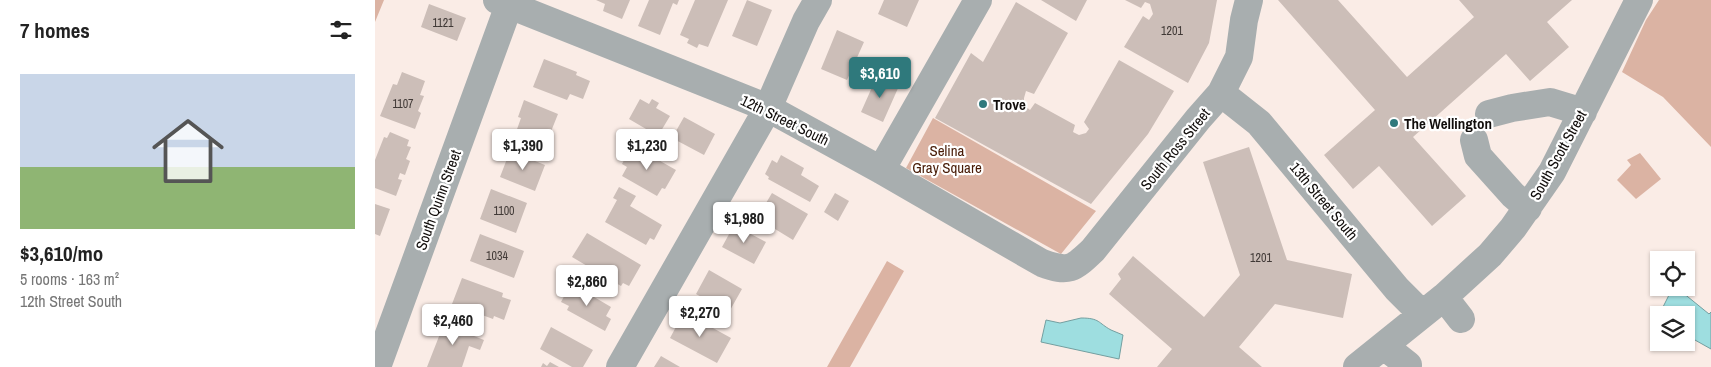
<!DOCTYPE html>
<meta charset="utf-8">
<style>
body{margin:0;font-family:"Archivo Narrow",sans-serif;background:#f2f2f2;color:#222;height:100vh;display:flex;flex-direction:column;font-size:19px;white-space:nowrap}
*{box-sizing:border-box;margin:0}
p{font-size:16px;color:#767676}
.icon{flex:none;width:28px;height:28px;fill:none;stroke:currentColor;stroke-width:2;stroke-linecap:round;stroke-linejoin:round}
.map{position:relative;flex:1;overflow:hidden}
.side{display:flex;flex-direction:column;background:#fff;width:375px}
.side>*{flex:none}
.tools{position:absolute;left:1275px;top:251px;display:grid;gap:10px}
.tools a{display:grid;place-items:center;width:45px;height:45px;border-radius:0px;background:#fff;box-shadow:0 1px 4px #0004;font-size:25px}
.price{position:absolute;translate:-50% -42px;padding:0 11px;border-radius:5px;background:#fff;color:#222;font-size:16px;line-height:32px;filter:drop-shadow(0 1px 2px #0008)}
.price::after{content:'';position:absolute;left:50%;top:30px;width:15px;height:11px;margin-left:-8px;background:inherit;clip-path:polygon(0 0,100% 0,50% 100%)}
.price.current{background:#2f797c;color:#fff}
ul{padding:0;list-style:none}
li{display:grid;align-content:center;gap:10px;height:265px;padding:0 20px}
li span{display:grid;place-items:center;height:155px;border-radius:0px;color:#555}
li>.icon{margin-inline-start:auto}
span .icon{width:90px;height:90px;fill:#fffc;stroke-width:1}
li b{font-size:21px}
h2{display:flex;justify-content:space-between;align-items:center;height:60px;padding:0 20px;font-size:21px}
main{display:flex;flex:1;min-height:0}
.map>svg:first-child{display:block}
.green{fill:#dbb3a3}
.water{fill:#9edee0;stroke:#749fa0}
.building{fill:#ccbeb8}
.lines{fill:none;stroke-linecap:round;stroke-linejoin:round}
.minor{stroke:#a8aeaf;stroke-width:28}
.poi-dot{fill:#2f797c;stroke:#fff;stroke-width:2}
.labels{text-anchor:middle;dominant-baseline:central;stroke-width:4.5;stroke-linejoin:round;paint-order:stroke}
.number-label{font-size:12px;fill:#403936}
.poi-label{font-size:15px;font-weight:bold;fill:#110d0b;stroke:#fff;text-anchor:start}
.street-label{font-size:15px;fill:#110d0b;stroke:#fff}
.park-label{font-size:15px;fill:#471a05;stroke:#fff}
</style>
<main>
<section class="side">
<h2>7 homes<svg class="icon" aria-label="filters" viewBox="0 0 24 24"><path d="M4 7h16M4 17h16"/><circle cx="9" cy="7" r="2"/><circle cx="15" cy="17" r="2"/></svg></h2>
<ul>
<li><span style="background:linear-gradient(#c9d6e8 60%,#8fb573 0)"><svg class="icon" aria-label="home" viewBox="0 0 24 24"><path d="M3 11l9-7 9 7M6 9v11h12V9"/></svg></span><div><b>$3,610/mo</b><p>5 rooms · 163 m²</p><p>12th Street South</p></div></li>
</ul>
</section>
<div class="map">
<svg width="1336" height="367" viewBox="0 0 1336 367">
<rect width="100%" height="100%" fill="#faece6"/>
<path class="green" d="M0,0H9L0,22Z
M1284,0H1336V147L1288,97L1247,72L1271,20Z
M558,118L721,211L686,254L531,168Z
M1265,153L1286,179L1261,199L1242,180L1256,165L1252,160Z
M512,261L529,271L475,367H452Z"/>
<path class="water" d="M1302,288L1334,314L1336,312V349L1311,335V315H1284L1297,289Z
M706,318C725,318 723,323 736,330C740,332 744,333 748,335L744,359L666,342L671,320L685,323Z"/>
<path class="building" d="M221,0H255L247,19L228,11L230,4Z
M274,0H304L302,5L298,3L285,35L263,26Z
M320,0H353L333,47L324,44L322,48L312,43L314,39L305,35Z
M372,0L397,10L382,46L357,36Z
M509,0H544L532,27L503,14Z
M666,0H712L701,21Z
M750,0H842L834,43L813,83L749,47L768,16L774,20L778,14L775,4L770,2L766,8Z
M903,0H963L1032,77L1099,17L1084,0H1197L1172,22L1194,47L1155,81L1131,54L1038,137L1091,196L1057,226L1004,166L978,189L949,155L1000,110Z
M641,2L693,33L659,94L651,91L649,98V105L655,110L660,103L700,125L698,132L704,135L711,133L714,129L709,122L744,60L799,91L773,134L716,204L560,118L596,53L608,62Z
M54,4L91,18L82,41L46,27Z
M462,30L489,42L472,80L446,69Z
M169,59L202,72L201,75L215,81L208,99L195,94L192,100L158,87Z
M27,72L50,81L45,95L49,96L43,111L46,113L40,129L5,116L18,84L22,85Z
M502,76L524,86L508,122L486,112Z
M265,99L274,104L277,99L284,103L281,108L295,116L283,136L254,119Z
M149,100L183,114L171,144L141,132L146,118L143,117Z
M309,117L340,134L329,155L297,138Z
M15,132L34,140L32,146L36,147L31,159L35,161L30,175L25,173L23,179L27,180L21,196L0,188V160L9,137L12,138Z
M257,145L301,170L290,189L287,188L282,196L247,176L252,167L247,164Z
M874,147L912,260L977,274L968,318L900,304L864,347L887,367H782L797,349L734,294L746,279L743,274L758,256L829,317L865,275L828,162Z
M135,151L170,165L160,191L125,177Z
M406,155L429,168L426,175L444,186L435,202L393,179L394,177L390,174L397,160L402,163Z
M244,187L261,196L255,206L287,225L279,240L275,238L271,245L230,222L242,200L238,198Z
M116,189L152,203L141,233L105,219Z
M397,193L433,214L418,240L382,218Z
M460,193L474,201L463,221L449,212Z
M0,204L15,209L5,236L0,234Z
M359,225L391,242L379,264L347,247Z
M212,233L266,265L254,286L248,283L246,286L197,257Z
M105,234L149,251L139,278L95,261Z
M334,270L367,289L354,312L321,294Z
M87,278L128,293L127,297L136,300L129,320L119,316L118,319L77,304Z
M205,283L216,289L214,294L236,307L231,316L236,319L230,331L192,310L194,306L186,302L193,289L199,292Z
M309,312L356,338L342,363L295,338Z
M70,321L100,332L99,336L109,340L105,350L94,346L87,367H52Z
M176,327L218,350L208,367H197L165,349Z
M286,356L305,367H279Z
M175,362L184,367H166L168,363L172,366Z"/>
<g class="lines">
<path class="minor" d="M122,0L393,108L506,170L667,263C694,273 698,269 718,250L823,119L846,93L864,57L869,20L874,0
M846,93L884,123L1022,289L1047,314
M1114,114L1137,108L1175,102L1208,112
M1099,140L1103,156L1138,195L1153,208
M506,170L603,0
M1069,297L1086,319
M1009,346L1033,365
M2,367L134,5
M245,367L393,108L431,21L443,0
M982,367L1069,297L1115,255L1138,228L1177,172L1264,0"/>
</g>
<g class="poi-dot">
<circle cx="608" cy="104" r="5"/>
<circle cx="1019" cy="123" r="5"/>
</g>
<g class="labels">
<g class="number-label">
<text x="68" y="23">1121</text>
<text x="797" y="31">1201</text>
<text x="28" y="104">1107</text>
<text x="129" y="211">1100</text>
<text x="122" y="256">1034</text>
<text x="886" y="258">1201</text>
</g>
<g class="poi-label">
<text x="618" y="104">Trove</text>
<text x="1029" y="123">The Wellington</text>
</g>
<g class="street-label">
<text transform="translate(410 120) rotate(26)">12th Street South</text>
<text transform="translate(800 149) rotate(-51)">South Ross Street</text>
<text transform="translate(1183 155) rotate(-61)">South Scott Street</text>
<text transform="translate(63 200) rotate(-70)">South Quinn Street</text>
<text transform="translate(949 201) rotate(50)">13th Street South</text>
</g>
<g class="park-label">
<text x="572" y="150">Selina<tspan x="572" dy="17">Gray Square</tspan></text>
</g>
</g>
</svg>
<div class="tools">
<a><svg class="icon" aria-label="locate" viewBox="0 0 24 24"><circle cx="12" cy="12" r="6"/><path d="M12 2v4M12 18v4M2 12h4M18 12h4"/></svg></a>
<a><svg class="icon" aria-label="layers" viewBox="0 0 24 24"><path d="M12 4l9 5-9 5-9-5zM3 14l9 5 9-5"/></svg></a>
</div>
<b class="price current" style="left:505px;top:99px">$3,610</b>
<b class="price" style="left:148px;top:171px">$1,390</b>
<b class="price" style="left:272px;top:171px">$1,230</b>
<b class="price" style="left:369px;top:244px">$1,980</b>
<b class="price" style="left:212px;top:307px">$2,860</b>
<b class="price" style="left:325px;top:338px">$2,270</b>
<b class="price" style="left:78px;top:346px">$2,460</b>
</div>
</main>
